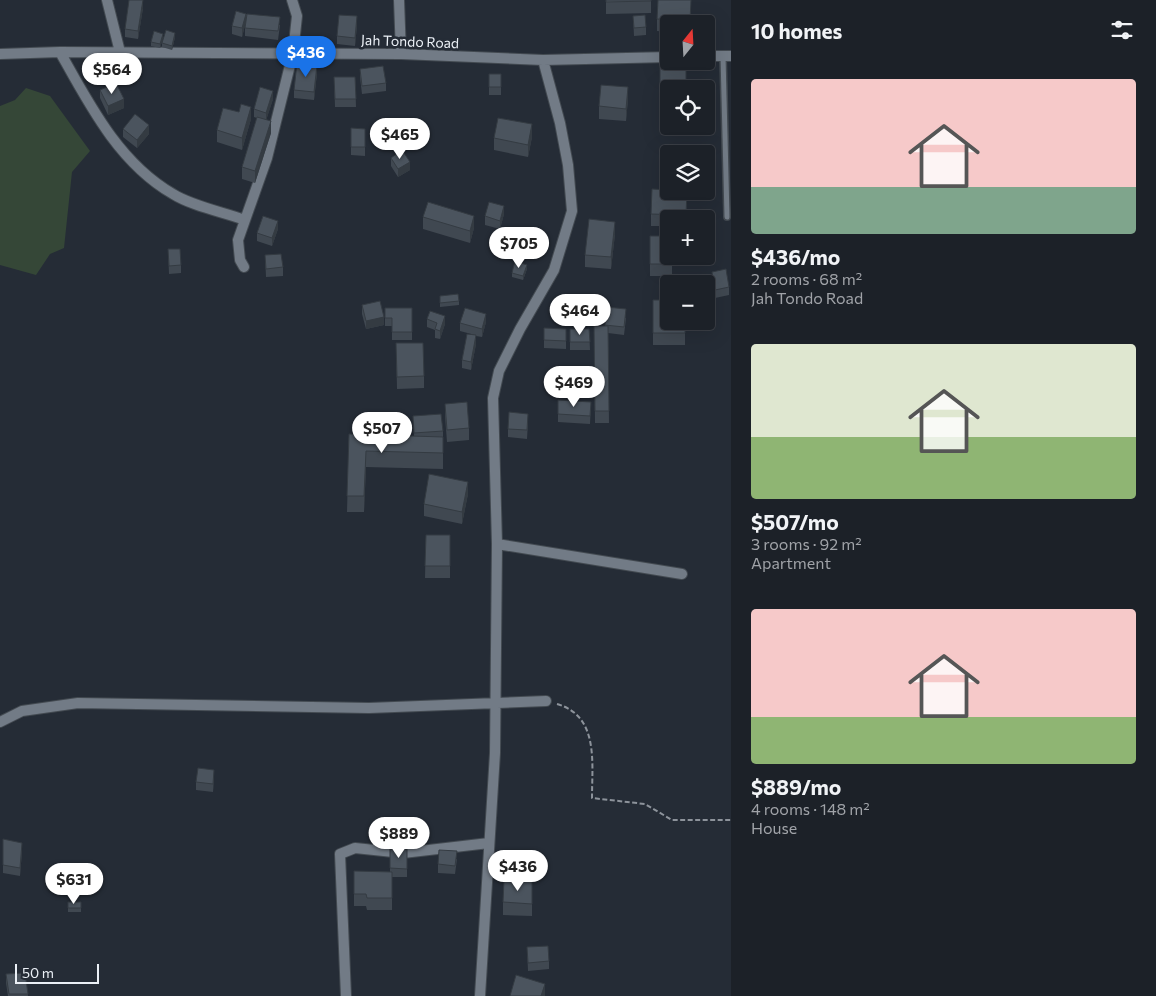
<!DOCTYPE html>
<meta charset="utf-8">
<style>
body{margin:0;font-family:Commissioner,sans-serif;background:#292e34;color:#f1f3f6;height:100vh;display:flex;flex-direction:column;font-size:19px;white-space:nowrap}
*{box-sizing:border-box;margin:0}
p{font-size:16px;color:#a0a3a8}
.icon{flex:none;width:28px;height:28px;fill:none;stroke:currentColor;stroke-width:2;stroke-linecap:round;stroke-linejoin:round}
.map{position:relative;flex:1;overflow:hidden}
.drawer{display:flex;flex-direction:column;background:#1c2128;width:425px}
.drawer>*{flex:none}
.needle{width:32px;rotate:18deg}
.controls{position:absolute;left:660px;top:15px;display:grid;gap:10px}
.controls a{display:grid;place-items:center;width:55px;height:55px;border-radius:5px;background:#1c2128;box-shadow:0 5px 20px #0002,0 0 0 1px #3a3e45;font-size:25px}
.scale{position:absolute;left:15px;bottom:12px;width:84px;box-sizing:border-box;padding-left:5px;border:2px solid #ebf0f6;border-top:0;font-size:14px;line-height:18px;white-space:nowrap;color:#ebf0f6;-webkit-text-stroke:4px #252c36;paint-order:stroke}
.price{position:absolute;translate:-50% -42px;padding:0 11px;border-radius:18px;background:#fff;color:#222;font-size:16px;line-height:32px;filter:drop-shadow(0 1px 2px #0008)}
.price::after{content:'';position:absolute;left:50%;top:30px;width:15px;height:11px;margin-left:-8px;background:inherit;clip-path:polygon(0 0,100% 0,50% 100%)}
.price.on{background:#1a73e8;color:#fff}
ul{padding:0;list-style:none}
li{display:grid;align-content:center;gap:10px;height:265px;padding:0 20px}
li span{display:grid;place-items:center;height:155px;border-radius:5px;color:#555}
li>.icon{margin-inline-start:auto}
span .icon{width:90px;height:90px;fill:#fffc;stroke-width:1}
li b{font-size:21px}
h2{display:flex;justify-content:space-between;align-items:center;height:60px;padding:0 20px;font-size:21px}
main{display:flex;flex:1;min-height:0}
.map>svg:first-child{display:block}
.green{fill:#354737}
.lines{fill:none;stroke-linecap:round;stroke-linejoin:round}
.service-casing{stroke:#434a51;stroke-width:8}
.minor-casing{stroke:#434a51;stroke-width:12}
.path{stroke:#8d939b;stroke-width:2;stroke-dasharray:5 2.5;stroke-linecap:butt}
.service{stroke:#727b86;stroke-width:5}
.minor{stroke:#727b86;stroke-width:10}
.wall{fill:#404851}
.shaded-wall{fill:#343b42}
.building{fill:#4b545e;stroke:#343b42}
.labels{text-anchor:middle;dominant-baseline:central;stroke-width:5;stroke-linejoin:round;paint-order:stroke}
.street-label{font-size:14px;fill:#ebf0f6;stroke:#252c36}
</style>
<main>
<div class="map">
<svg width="731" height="996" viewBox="0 0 731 996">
<rect width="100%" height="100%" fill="#252c36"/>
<path class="green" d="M26,88L50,96L90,151L72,172L64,248L50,254L36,275L0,265V106L15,100Z"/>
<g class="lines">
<g class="service-casing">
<path id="service" d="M723,56L727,217"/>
</g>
<g class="minor-casing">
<path id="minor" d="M107,0L120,52
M399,0L401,54
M60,52C89,104 119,163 173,194C192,206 223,212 245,220
M0,54L60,52L401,54L543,60L669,57
M706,56H731
M244,267L240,260L238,240L267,158L293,53L297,16L292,0
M497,544L682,574
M0,722L22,711L78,703L369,708L546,701
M346,996L340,854L355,848L403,853L489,843
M480,996L495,753L497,544L493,398L499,371L520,329L554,270L572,211L568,165L560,123L543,60"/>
</g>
<path class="path" d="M557,704C599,716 592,762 592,798L645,804L672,820H731"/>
<use href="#service" class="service"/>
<use href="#minor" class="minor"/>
</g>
<path class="wall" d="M606,0H651V13L606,14Z
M691,0V24H669V32L657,31V19Z
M143,8L138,39L125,37V29Z
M246,14L280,25L278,40L245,36V25L242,37L232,34V26Z
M633,16L646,27V35L634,36Z
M357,25L355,46L337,44V36Z
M175,37L172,50L162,47V43Z
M163,38L160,48L151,46V42Z
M660,67L669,89V105H660Z
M360,69L386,83V91L362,94L360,77Z
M317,73L314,100L294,98V90Z
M489,74H501V95H489Z
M334,77H355L356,107H335Z
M100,90L124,108L108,115L100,98Z
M273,99L266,120L271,133L255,183L242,179V167L257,118L254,117V109Z
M628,99L626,121L599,119V106Z
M239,112L251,119L242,150L217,142V130Z
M351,128L365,129V156L351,155Z
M123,129L149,134L137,148L123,137Z
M532,137L528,157L494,150V138Z
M391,158L410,170L398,177L391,166Z
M706,171L714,180L713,198L688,196V191H706Z
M687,191L686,219H669V226H651V214Z
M504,214L500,229L485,225V216Z
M423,217L474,228L470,243L423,229Z
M278,229L272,246L257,241V233Z
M615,234L611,269L585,267V255Z
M650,236L672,256V276H650Z
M168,249L181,265V273L169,274Z
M265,255L283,267V276L266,277Z
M527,269L523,280L512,277V273Z
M712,272L729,287V295L715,298L712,280Z
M440,296L459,301V305L440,307Z
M653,300L685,321V345H653Z
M362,305L384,325L366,329L362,314Z
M593,307L589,325L571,322V314Z
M606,307L626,318L624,335L608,333L609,423H595L594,326H605Z
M385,308H412V340H392V326H385Z
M427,319L445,324L440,339L435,338V330L427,327Z
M486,322L482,337L476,336V344L471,370L462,368V360L475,335L460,331V323Z
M544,328L566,329V349L544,348Z
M570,329H589L590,350H570Z
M396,343L424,376V388L397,389Z
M591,402L590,424L558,422V414Z
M445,404L469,428V440L447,442L445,416Z
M413,416L443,431V469L366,467L364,512H347L349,434L414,436Z
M528,422L527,439L508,437V429Z
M468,494L462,524L424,516V504Z
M426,535H450V578H425Z
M214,778L213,792L196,790V782Z
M3,839L22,851L20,876L3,873Z
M390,849H407V877H392V910H367L366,906H354V871L390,872Z
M457,859L455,874L438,873V864Z
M532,893V916L503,915V902Z
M68,902H81V912H68Z
M527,947L549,961V969L528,971Z
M25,973L28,996H8L6,983V974Z"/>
<path class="shaded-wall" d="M143,0V8L138,39V31Z
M246,14V22L242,37V28Z
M357,16V25L355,46V38Z
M175,33V37L172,50V46Z
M163,34V38L160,48V44Z
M317,65V73L314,100V92Z
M628,87V99L626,121V109Z
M273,91V99L266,121V113Z
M124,99V108L108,115V106Z
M251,107V119L242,150V138Z
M271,121V133L255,183V171Z
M532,124V137L528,157V145Z
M149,125V134L137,148V140Z
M410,162V170L398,177V169Z
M504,206V214L500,229V221Z
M474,216V228L470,243V231Z
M278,221V229L272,246V238Z
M615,222V234L611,269V257Z
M527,265V269L523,280V276Z
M593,299V307L589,325V317Z
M486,314V322L482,337V329Z
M445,316V324L440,339V331Z
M384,317V325L366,329V321Z
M476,335V344L471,370V362Z
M366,451V467L364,512V496Z
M468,482V494L462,524V512Z
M214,770V778L213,792V784Z
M22,843V851L20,876V868Z
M545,984V996H541Z"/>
<path class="building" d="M129,0H143L138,31L125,29Z
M606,0H651V1L606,2Z
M658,0H691L690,21L657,19Z
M236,11L246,14L242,28L232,26Z
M247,14L280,17L278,31L245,28Z
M339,15L357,16L355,38L337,36Z
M645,15L646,27L634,28L633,16Z
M166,30L175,33L172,46L162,43Z
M154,31L163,34L160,44L151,42Z
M297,63L317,65L314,92L294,90Z
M383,66L386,83L362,86L360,69Z
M660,67H686V89H669V93H660Z
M489,74H501V87H489Z
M334,77H355L356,99H335Z
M116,83L124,99L108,106L100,90Z
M601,85L628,87L626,109L599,106Z
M260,87L273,91L266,113L254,109Z
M241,104L251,107L242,138L217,130L223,108L239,112Z
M135,114L149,125L137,140L123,129Z
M257,117L271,121L255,171L242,167Z
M498,118L532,124L528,145L494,138Z
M351,128L365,129V147H351Z
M402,150L410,162L398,169L391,158Z
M706,171L714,172L713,190L706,189Z
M652,189L669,190V191H687L686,215L651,214Z
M428,202L474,216L470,231L423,217Z
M489,202L504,206L500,221L485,216Z
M263,216L278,221L272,238L257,233Z
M589,219L615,222L611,257L585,255Z
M650,236H669V256H672V264H650Z
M168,249H180L181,265L169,266Z
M281,254L283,267L266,269L265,255Z
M515,261L527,265L523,276L512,273Z
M726,269L729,287L715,290L712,272Z
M458,294L459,301L440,303V296Z
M574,295L593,299L589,317L571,314Z
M653,300H669V321H685V333H653Z
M380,301L384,317L366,321L362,305Z
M606,307L626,309L624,327L605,325Z
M385,308H412V332H392V318H385Z
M465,308L486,314L482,329L460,323Z
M430,311L445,316L440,331L435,329L437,323L427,319Z
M594,326H608L609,411H595Z
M544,328L566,329V341L544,340Z
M570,329H589L590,342H570Z
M467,334L476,335L471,362L462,360Z
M396,343H423L424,376L397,377Z
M558,400L591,402L590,416L558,414Z
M467,402L469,428L447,430L445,404Z
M509,412L528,414L527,430L508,429Z
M441,414L443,431L414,433L413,416Z
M349,434L443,437V453L366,451L364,496H347Z
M429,474L468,482L462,512L424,504Z
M426,535H450V566H425Z
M198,768L214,770L213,784L196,782Z
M3,839L22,843L20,868L3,865Z
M390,849H407V869L390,868Z
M439,850L457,851L455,866L438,864Z
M354,871L392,872V898H367L366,894H354Z
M504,880L532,881V904L503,902Z
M68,902H81V908H68Z
M548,946L549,961L528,963L527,947Z
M25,973L28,994H9L6,974Z
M516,975L545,984L541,996H510Z"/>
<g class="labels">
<g class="street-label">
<text transform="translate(410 41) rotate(2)">Jah Tondo Road</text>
</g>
</g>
</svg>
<div class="controls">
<a><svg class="needle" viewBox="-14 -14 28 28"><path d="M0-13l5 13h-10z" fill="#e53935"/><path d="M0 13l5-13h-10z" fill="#a0a3a8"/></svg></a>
<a><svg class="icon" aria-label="locate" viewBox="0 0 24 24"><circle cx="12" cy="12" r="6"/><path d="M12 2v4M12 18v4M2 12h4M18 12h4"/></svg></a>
<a><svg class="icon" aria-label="layers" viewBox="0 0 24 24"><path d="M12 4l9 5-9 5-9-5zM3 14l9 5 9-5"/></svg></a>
<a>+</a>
<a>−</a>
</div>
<div class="scale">50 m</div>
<b class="price on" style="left:306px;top:78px">$436</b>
<b class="price" style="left:112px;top:95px">$564</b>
<b class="price" style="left:400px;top:160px">$465</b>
<b class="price" style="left:519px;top:269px">$705</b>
<b class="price" style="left:580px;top:336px">$464</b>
<b class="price" style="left:574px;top:408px">$469</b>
<b class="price" style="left:382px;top:454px">$507</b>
<b class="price" style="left:399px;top:859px">$889</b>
<b class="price" style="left:518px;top:892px">$436</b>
<b class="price" style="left:74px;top:905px">$631</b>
</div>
<section class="drawer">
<h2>10 homes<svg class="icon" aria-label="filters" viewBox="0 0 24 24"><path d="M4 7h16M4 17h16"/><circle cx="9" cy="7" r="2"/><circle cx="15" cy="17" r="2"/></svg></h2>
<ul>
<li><span style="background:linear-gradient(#f6c9c9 70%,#7fa58c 0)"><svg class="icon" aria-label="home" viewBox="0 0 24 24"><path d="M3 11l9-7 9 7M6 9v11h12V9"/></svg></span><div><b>$436/mo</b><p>2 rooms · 68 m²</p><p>Jah Tondo Road</p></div></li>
<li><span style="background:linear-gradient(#dfe7d0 60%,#8fb573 0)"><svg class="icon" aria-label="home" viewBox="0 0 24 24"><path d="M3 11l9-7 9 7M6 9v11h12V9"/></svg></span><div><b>$507/mo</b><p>3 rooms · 92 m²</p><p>Apartment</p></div></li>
<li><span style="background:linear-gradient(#f6c9c9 70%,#8fb573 0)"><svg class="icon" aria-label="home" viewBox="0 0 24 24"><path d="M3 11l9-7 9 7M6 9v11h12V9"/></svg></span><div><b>$889/mo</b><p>4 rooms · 148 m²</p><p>House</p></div></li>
</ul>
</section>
</main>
